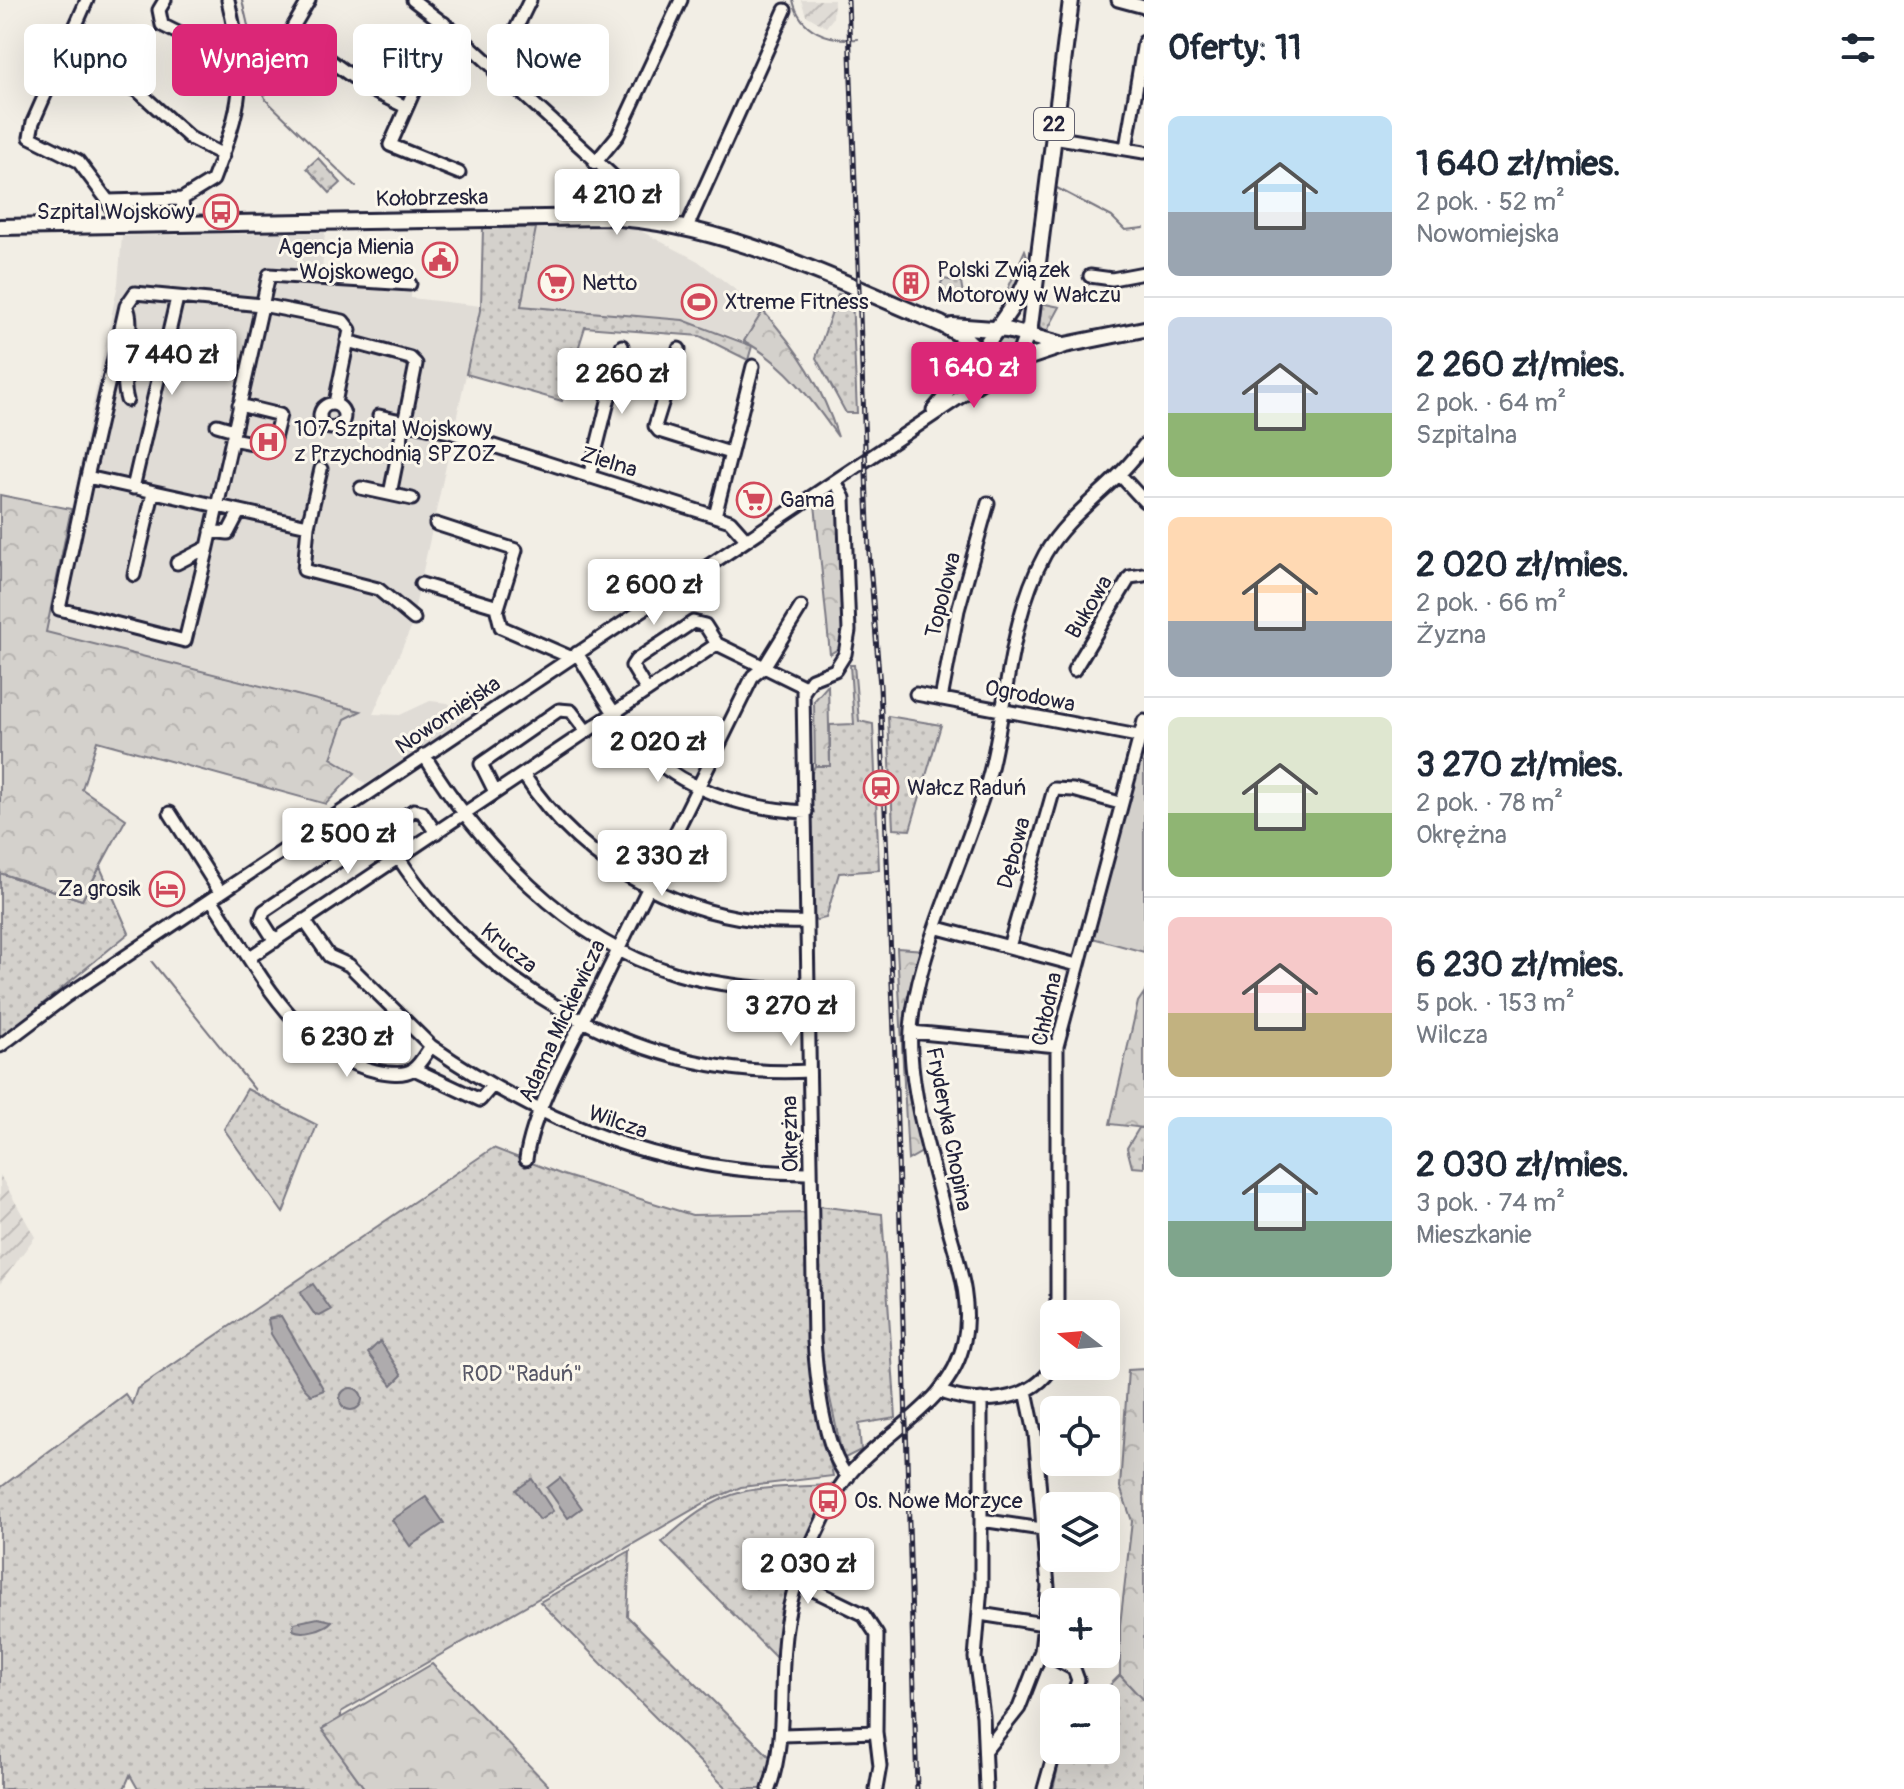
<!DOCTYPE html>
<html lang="pl">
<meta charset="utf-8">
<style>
body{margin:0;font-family:Pangolin,sans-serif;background:#f2f2f3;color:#1f2937;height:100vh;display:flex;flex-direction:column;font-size:30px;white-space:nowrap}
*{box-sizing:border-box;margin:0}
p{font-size:26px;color:#747a83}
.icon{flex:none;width:44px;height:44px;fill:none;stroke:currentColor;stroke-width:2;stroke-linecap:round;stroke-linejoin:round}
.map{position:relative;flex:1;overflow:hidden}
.panel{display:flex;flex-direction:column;background:#fff;width:760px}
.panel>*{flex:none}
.guide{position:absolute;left:24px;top:24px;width:760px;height:72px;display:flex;gap:16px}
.needle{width:52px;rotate:286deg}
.fabs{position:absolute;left:1040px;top:1300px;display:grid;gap:16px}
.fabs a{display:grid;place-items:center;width:80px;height:80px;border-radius:12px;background:#fff;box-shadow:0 8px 32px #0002;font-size:40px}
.price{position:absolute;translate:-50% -68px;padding:0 18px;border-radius:8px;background:#fff;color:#222;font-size:26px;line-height:52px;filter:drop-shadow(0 2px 4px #0008)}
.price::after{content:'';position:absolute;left:50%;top:48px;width:24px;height:18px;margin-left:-12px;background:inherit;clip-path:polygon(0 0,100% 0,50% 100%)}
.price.current{background:#db2777;color:#fff}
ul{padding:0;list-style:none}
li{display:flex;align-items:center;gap:24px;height:200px;padding:0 24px}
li+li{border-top:2px solid #e0e1e3}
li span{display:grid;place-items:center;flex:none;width:224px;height:160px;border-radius:12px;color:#555}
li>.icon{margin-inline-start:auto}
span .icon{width:96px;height:96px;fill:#fffc;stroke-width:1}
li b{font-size:34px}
h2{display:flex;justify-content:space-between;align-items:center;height:96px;padding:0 24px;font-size:34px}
.tag{padding:0 28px;border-radius:12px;background:#fff;box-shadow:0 8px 32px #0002;font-size:28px;line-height:72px}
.tag.current{background:#db2777;color:#fff}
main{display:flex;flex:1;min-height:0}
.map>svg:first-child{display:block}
.built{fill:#e0dcd6}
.industrial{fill:url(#industrial-furrows)}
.green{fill:url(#green-dots);stroke:#7b7a84;stroke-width:2}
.forest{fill:url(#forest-crowns);stroke:#7b7a84;stroke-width:2}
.pitch{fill:#d4d1cc;stroke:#7b7a84;stroke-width:2}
.water{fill:#aeabad;stroke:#76747f;stroke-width:2}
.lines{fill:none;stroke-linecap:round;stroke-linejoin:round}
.stream{stroke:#76747f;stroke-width:2}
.minor-casing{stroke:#22223b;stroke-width:17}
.major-casing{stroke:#22223b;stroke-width:20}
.minor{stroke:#fbf7ec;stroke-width:11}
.major{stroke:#fbf7ec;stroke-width:14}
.rail-casing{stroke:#22223b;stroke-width:5}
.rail{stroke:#fbf7ec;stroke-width:2;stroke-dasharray:6;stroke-linecap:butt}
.labels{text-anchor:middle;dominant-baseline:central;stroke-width:6;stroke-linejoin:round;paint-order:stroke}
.shield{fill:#fbf7ec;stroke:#636270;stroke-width:2}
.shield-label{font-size:20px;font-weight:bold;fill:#22223b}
.street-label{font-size:22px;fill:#22223b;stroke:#fbf7ec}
.poi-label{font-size:22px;fill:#22223b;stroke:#fbf7ec;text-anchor:start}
.park-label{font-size:22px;fill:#575766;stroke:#fbf7ec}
</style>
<main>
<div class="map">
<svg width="1144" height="1789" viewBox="0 0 1144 1789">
<defs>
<pattern id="industrial-furrows" width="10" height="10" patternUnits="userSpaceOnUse" patternTransform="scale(2)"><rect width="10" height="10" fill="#e0dcd6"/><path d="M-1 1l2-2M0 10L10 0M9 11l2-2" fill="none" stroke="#c0bcb9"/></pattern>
<pattern id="green-dots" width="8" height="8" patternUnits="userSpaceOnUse" patternTransform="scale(2)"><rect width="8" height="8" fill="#d4d1cc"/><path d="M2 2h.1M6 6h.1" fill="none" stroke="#b6b3b0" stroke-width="1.8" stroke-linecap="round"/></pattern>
<pattern id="forest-crowns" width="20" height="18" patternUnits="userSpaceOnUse" patternTransform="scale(2)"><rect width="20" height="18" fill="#d4d1cc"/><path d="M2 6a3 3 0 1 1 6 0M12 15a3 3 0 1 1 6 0" fill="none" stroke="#b6b3b0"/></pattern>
</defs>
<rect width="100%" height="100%" fill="#f2eee5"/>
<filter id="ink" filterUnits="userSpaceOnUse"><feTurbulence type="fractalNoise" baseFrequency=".0125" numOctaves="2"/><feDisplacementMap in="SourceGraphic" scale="16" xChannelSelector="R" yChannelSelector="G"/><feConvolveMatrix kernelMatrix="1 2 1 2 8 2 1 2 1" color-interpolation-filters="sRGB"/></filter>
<g filter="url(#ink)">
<path class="built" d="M536,228L637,229L698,261L763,311L744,341L683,320L521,306Z
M325,232L322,271L412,276L411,298L481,306L410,630L373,714L400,715L430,701L448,703L467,718L366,784L331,758L345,719L359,712L45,632L118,284L122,236Z"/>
<path class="industrial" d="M801,0H834L833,18L826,27L806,15Z
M0,1175L35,1237L0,1284Z"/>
<path class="green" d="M318,158L341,183L330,193L307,168Z
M483,228H536L521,306L683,320L752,346L748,360L700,336L585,327L562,401L466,374L481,306Z
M1025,250C1032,266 1022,283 1013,297L1007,291Z
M944,279L961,282L963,294L954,296L944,291L941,283Z
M838,294L852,297L857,413H846L816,358Z
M1040,303L1060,307L1048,329L1050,336C1034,328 1038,319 1040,303Z
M991 348a12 12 0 1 1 24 0a12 12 0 1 1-24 0Z
M850,665H854L859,721L873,724L879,870L839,873L826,918L812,921L811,774L815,766H830V725L854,724Z
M888,716L941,725L910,830L893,829Z
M100,867L129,933L0,1039V873L82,900Z
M247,1089L317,1125L283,1213L224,1129Z
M1139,1128H1144V1168L1132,1167L1127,1148Z
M493,1148L563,1175L692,1215L806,1213L809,1363L833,1476L741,1487L706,1502L341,1712V1718L323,1730L365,1789H138L130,1775L124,1789H0V1488L125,1394L132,1404L137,1389Z
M818,1206L882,1214L896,1418L859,1424L861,1450L843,1459L822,1361Z
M837,1484L795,1571L783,1609L780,1662L662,1542C684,1522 712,1499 742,1492C772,1485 806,1488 837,1484Z
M630,1551L627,1616L773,1760L762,1789H727L540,1602Z
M1120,1675L1144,1701V1789H1053L1062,1750H1106V1698H1097Z"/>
<path class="forest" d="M763,311C798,349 823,388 838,437C813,401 785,363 744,341Z
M838,493L847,643L830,654L815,504Z
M0,495L71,509L46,632L361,711L345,719L331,758L355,773L326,804L97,741L82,789L126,819L82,900L0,873Z
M828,685L830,766H815L814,701Z
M897,948L925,950L911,1032L929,1148L908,1160Z
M1144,993V1128L1110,1124L1138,1002Z
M1144,1369V1701L1120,1675V1625L1132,1521L1120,1487L1128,1370Z
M432,1664L548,1785L547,1789H365L322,1729Z"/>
<path class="pitch" d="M1144,738V952L1085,936Z"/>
<path class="water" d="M313,1284L331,1310L320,1316L315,1315L302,1296L301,1292Z
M281,1316L324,1390L311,1395L304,1388L271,1334L268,1319Z
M380,1341L402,1375L392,1385L368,1353Z
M340 1399a11 11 0 1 1 22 0a11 11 0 1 1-22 0Z
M560,1478L582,1508L568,1518L547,1488Z
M532,1479L553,1511L540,1520L516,1490Z
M426,1497L444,1523L410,1546L392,1520Z
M318,1618L332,1621C325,1629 303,1635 293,1630L294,1623Z"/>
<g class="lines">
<path class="stream" d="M242,0L265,99L356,187
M793,0C800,31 828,41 858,39
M1055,187L1112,217L1125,230L1144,228
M152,962L255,1090"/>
<g class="minor-casing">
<path id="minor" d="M87,0L33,122L30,137L78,161L108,201L182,199L213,180C243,102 247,82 228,0
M165,0L159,10L162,25C187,38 211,49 239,48
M309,0L293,27L294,35L371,90L406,107
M413,0L456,33L627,189L632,197V219
M1118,0L1144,7
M444,23L390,145L459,173
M63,56L138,91L190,138L223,155
M495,72L530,0
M1053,137L1144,152
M1126,148L1144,42
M595,163L618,135L681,0
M182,199L184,224
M108,201L115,215V225
M687,227L785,10
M1090,276L1112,279L1144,273
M126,306C138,324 118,369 127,400
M347,341L410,358L416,364L390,494
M679,349L655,426L659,431L730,453
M335,403L350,330L343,321L262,305L135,293L126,306L87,477L308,526L304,570L378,589L414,619
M320 416a12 12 0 1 1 24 0a12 12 0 1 1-24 0Z
M933,410L981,352
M379,416L453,433L730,521L746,539
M217,425L234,430
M232,439L272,447L280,415L239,405
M1121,476L1144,501
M87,477L59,609L185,641L208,547
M589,477L622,346
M835,481L844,498L849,631L845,654L835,670L812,679L803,692L814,1341C817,1380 823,1448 848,1477
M133,488L177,298
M361,488L412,499
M715,516L753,366
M436,524L516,550L497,611L501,627L570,657
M308,526L321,469
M211,531L228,533L239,512
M177,563L208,547L269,275L410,284
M134,575L153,493
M421,584L498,607
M717,644L805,687
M577,653C595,682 612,714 635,740C676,789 744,809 806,812
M1074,670L1130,577L1144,575
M647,691L632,666L636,660L693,622L705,625L717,644
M916,694L1138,736
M941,699L958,610L988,503
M424,755C480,846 569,941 674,973C717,986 764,989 808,991
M523,774C585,869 692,927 807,922
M495,792L481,764L559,710L571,711L587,732
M170,813L220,892
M398,857C484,990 650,1081 809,1071
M211,899C254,962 294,1052 376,1071C387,1073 403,1076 412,1070C420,1065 426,1053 431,1046L349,965L329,956L304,920
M938,928L1077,965
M275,941L261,919L264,911L414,810L422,812L436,833
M1009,947L1054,789L1073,790L1120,803
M250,957L717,644
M911,1032L1057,1046
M0,1046L65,997L1005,367
M431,1046C546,1126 670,1174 811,1173
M414,1069L480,1100L492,1086
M526,1159C533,1108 576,1035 600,987C651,883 701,780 753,676L764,667L801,607
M1057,1314V1046L1144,721
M939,1391C976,1407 1033,1403 1054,1364
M981,1399V1587L975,1658L983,1716L986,1789
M981,1520L1042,1529
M980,1614L1044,1624
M1041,1651L1074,1669L1078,1680L1072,1698
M876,1732L880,1766L876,1789
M783,1735L876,1732L877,1635L863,1614L797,1582
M985,1751L1019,1708L1041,1651L1048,1587L1035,1433L1026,1391
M769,1789C789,1733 777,1679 787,1621C793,1579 815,1535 834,1497C866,1436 949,1414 964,1341C973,1298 956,1258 946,1218C933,1164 914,1107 911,1052C905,973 968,855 989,776C1008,704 1008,621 1045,554C1070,511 1116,486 1144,445
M1044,1789L1055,1750"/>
</g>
<g class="major-casing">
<path id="major" d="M0,227L605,217C724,223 833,279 941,324L964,337L993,364L1005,367L1019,356L1030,326L1071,0
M952,326L1007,330L1060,344
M981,352L1020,295L1031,271
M1014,362L1065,345L1144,329"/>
</g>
<use href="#minor" class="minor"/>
<use href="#major" class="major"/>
<g class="rail-casing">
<path id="rail" d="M848,0L869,552L880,686L895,1058L917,1789"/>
</g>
<use href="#rail" class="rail"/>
</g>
</g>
<defs>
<g id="bus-ring" transform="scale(1.8)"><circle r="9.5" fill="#fbf7ec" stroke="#d1495b" stroke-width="1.5"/><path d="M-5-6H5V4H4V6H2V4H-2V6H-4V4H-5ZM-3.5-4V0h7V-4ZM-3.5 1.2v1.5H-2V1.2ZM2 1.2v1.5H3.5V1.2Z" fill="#d1495b"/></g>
<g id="civic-ring" transform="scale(1.8)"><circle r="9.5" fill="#fbf7ec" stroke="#d1495b" stroke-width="1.5"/><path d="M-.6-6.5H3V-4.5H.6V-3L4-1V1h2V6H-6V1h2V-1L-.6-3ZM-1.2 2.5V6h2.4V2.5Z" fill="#d1495b"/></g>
<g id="supermarket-ring" transform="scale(1.8)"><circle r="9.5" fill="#fbf7ec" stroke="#d1495b" stroke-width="1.5"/><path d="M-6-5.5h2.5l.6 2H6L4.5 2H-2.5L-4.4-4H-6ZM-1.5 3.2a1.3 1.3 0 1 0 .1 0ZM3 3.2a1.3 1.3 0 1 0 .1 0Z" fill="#d1495b"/></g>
<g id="building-ring" transform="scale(1.8)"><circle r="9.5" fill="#fbf7ec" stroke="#d1495b" stroke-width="1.5"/><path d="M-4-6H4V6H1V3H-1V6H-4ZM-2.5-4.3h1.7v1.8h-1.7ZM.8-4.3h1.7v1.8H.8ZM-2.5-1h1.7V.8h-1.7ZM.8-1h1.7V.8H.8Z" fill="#d1495b"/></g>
<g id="stadium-ring" transform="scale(1.8)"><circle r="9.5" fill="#fbf7ec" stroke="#d1495b" stroke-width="1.5"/><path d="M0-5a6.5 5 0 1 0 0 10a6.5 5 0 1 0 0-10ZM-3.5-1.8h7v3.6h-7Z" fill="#d1495b"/></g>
<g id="hospital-ring" transform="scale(1.8)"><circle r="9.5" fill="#fbf7ec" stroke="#d1495b" stroke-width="1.5"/><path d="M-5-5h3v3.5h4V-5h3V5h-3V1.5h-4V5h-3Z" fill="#d1495b"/></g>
<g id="station-ring" transform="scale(1.8)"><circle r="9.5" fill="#fbf7ec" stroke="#d1495b" stroke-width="1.5"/><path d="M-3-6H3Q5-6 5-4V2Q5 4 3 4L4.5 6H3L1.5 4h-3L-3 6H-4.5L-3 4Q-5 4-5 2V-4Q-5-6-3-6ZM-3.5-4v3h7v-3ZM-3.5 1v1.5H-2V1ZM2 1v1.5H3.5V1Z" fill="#d1495b"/></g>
<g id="hotel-ring" transform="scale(1.8)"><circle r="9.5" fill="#fbf7ec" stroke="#d1495b" stroke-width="1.5"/><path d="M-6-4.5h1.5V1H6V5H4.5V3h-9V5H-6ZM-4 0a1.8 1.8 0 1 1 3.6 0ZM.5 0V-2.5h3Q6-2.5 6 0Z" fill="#d1495b"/></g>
</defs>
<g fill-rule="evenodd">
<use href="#bus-ring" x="221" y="212"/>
<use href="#civic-ring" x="440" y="260"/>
<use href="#supermarket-ring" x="556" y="283"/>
<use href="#building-ring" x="911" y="283"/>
<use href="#stadium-ring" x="699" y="302"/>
<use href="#hospital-ring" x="268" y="442"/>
<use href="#supermarket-ring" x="754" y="500"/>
<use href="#station-ring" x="881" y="788"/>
<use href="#hotel-ring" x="167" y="889"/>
<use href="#bus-ring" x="828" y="1501"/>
</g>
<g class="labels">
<rect class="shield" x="1034" y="108" width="40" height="32" rx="6"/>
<g class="shield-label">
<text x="1054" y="124">22</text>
</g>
<g class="street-label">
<text transform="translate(432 198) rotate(-1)">Kołobrzeska</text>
<text transform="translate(609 462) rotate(17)">Zielna</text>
<text transform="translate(943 595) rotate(-76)">Topolowa</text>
<text transform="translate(1089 607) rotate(-59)">Bukowa</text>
<text transform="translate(1030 696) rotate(11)">Ogrodowa</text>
<text transform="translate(448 715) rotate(-34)">Nowomiejska</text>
<text transform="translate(1014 853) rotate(-75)">Dębowa</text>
<text transform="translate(509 948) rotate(39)">Krucza</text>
<text transform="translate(1047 1009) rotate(-78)">Chłodna</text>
<text transform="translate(562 1021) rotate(-65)">Adama Mickiewicza</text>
<text transform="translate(618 1122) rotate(19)">Wilcza</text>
<text transform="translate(949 1129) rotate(79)">Fryderyka Chopina</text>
<text transform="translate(790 1134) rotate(-91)">Okrężna</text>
</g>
<g class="poi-label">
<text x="195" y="212" text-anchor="end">Szpital Wojskowy</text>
<text x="414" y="247" text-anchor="end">Agencja Mienia<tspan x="414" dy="25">Wojskowego</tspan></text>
<text x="937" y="270">Polski Związek<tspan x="937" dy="25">Motorowy w Wałczu</tspan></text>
<text x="582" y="283">Netto</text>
<text x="725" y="302">Xtreme Fitness</text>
<text x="294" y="429">107 Szpital Wojskowy<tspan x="294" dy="25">z Przychodnią SPZOZ</tspan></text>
<text x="780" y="500">Gama</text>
<text x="907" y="788">Wałcz Raduń</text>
<text x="141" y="889" text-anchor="end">Za grosik</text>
<text x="854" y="1501">Os. Nowe Morzyce</text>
</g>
<g class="park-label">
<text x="522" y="1374">ROD "Raduń"</text>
</g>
</g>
</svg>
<div class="fabs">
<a><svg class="needle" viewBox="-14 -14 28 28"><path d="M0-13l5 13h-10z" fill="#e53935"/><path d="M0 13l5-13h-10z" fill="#747a83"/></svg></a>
<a><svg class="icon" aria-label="locate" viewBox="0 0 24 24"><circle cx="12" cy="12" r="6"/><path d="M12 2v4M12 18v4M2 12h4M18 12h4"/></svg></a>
<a><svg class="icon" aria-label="layers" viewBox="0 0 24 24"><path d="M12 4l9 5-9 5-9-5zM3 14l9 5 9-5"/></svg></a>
<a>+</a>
<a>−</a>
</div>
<b class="price" style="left:617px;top:237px">4 210 zł</b>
<b class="price" style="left:172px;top:397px">7 440 zł</b>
<b class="price current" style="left:974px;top:410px">1 640 zł</b>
<b class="price" style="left:622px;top:416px">2 260 zł</b>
<b class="price" style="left:654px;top:627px">2 600 zł</b>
<b class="price" style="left:658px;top:784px">2 020 zł</b>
<b class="price" style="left:348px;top:876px">2 500 zł</b>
<b class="price" style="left:662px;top:898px">2 330 zł</b>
<b class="price" style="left:791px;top:1048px">3 270 zł</b>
<b class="price" style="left:347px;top:1079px">6 230 zł</b>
<b class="price" style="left:808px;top:1606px">2 030 zł</b>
<div class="guide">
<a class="tag">Kupno</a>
<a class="tag current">Wynajem</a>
<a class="tag">Filtry</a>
<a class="tag">Nowe</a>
</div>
</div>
<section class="panel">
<h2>Oferty: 11<svg class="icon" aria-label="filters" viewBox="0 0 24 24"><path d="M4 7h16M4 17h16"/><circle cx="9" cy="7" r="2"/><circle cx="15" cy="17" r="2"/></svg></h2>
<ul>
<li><span style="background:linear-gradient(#bfe0f5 60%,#9aa5b1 0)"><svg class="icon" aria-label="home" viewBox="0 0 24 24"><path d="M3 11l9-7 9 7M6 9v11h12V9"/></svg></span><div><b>1 640 zł/mies.</b><p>2 pok. · 52 m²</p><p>Nowomiejska</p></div></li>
<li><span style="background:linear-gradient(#c9d6e8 60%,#8fb573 0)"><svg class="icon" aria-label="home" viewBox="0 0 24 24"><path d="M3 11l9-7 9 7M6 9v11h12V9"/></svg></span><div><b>2 260 zł/mies.</b><p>2 pok. · 64 m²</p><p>Szpitalna</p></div></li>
<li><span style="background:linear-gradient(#ffd9b3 65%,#9aa5b1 0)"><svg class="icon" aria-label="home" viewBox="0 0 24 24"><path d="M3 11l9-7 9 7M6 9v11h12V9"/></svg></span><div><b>2 020 zł/mies.</b><p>2 pok. · 66 m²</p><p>Żyzna</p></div></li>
<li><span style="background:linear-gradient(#dfe7d0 60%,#8fb573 0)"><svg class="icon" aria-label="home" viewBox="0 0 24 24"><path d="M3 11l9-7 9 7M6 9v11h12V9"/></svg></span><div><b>3 270 zł/mies.</b><p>2 pok. · 78 m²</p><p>Okrężna</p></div></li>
<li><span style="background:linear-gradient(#f6c9c9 60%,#c2b280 0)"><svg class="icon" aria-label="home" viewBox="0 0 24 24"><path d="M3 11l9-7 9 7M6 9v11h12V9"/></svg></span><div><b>6 230 zł/mies.</b><p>5 pok. · 153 m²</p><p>Wilcza</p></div></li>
<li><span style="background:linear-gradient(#bfe0f5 65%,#7fa58c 0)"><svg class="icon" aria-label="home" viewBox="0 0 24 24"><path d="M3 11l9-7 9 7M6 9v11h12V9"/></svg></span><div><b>2 030 zł/mies.</b><p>3 pok. · 74 m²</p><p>Mieszkanie</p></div></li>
</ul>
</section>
</main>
